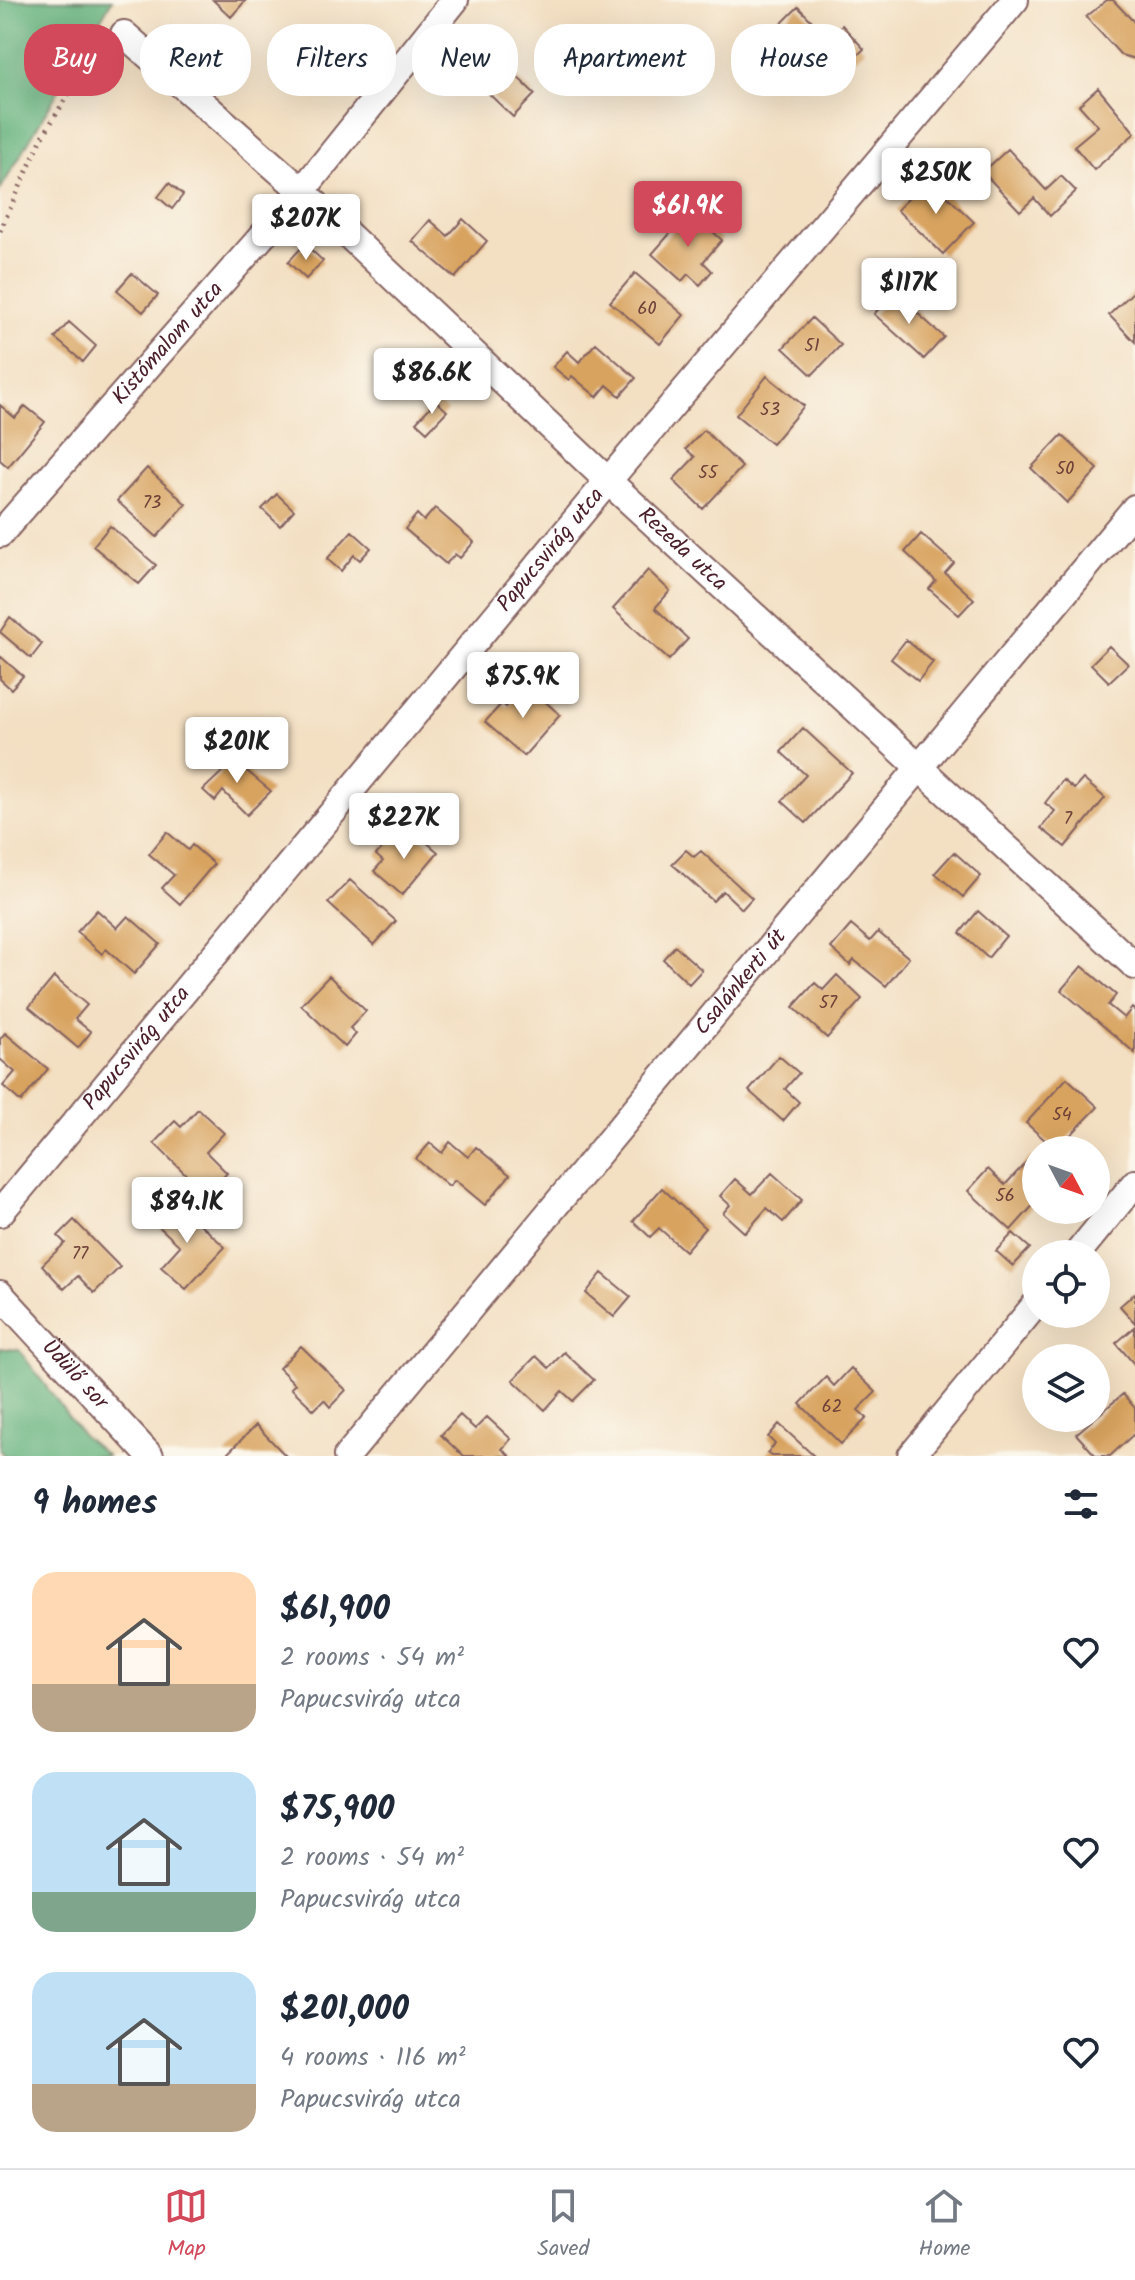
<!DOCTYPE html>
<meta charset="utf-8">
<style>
body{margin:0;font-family:Kalam,sans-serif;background:#f2f2f3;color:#1f2937;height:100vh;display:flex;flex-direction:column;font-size:30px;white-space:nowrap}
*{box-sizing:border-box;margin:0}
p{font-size:26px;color:#747a83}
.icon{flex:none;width:44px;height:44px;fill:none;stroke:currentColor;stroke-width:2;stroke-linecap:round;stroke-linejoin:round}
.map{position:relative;height:1456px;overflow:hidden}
.drawer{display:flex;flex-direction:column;background:#fff;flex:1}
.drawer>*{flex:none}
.banner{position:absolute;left:24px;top:24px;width:1088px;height:72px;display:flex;gap:16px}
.needle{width:52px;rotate:131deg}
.fabs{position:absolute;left:1022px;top:1136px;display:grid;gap:16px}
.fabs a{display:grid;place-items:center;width:88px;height:88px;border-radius:50%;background:#fff;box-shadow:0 8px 32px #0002;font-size:40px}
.price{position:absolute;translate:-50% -68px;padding:0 18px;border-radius:8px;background:#fff;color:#222;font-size:26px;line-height:52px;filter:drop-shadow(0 2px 4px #0008)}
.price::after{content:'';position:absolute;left:50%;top:48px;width:24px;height:18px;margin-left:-12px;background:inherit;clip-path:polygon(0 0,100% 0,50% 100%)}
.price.current{background:#d1495b;color:#fff}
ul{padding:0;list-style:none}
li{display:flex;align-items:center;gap:24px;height:200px;padding:0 32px}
li span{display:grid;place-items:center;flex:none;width:224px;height:160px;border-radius:24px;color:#555}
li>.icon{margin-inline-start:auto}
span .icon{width:96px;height:96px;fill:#fffc;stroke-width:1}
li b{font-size:34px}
h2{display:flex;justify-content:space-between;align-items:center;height:96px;padding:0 32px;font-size:34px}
.pill{padding:0 28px;border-radius:32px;background:#fff;box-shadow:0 8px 32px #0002;font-size:28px;line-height:72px}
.pill.current{background:#d1495b;color:#fff}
.menu{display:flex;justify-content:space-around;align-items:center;height:112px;border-top:2px solid #e0e1e3;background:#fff;font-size:22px;color:#747a83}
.menu a{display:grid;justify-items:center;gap:4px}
.menu .current{color:#d1495b}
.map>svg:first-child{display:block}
.forest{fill:#66b37e;stroke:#586954;stroke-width:2}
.building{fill:#d8a35e}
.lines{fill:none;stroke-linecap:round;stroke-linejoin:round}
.minor-casing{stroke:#856260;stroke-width:30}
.path{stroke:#856260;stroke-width:5;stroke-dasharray:2 6;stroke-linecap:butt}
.minor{stroke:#fff;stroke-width:26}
.labels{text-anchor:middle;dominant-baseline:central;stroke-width:6;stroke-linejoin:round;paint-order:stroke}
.number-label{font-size:18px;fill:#6e4038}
.street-label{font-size:22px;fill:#4a1f2b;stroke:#fbf7ec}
</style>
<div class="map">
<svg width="1135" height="1456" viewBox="0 0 1135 1456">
<rect width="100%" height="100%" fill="#fbf7ec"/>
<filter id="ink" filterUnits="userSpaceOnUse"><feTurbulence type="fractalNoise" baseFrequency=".0125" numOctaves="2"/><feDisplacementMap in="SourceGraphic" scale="16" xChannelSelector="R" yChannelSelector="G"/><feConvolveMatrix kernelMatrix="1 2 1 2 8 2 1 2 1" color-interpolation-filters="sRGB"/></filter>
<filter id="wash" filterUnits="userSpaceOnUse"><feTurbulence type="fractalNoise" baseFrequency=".006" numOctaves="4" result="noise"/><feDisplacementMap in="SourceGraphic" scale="32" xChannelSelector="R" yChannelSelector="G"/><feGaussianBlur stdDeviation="1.8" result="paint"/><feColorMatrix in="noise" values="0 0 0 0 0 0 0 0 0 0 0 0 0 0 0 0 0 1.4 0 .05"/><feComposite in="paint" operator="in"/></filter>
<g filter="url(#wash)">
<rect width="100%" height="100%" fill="#f3dfc2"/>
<path class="forest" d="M0,0H112L0,190Z
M0,1348L19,1350L83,1436L107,1456H4L0,1450Z"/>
<g id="blocks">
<path class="building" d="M213,0H246L231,17Z
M1107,0H1113L1135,23V59L1121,55L1086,17Z
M798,7L829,38L842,25L864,49L846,66L823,43L809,57L779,26Z
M325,38L341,52L328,67L312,53Z
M508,68L535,94L513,117L486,91Z
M1098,88L1135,133L1094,170L1074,146L1098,126L1079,105Z
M1008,149L1046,190L1061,176L1076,191L1050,216L1034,198L1020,211L983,172Z
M928,178L974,222L943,254L897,210Z
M169,183L183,195L172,209L158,197Z
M690,211L722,240L703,262L712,271L700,285L688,274L682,281L652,254Z
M463,219L487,241L455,278L412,241L430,220L448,236Z
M305,244L323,261L306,279L288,262Z
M132,273L158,295L143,312L117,290Z
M635,273L684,315L660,344L610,302Z
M1135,290V342L1109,315Z
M894,292L944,337L924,359L874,314Z
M812,318L841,345L812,375L783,348Z
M69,322L96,346L83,362L55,338Z
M596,343L636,378L620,396L607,385L597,397L572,376L569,380L553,367L567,351L579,362Z
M767,376L804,406L772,444L736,415Z
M436,401L447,411L427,432L416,422Z
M0,405L15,418L25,406L45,422L8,467L0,460Z
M704,430L742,467L703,509L673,480L695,457L686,449Z
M1062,435L1098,469L1067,503L1031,468Z
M147,468L186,504L157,537L117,501Z
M277,494L294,510L280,526L262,509Z
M435,508L474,542L460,558L455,554L446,564L405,529L417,514L424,521Z
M110,526L156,565L139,584L93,546Z
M352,531L371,548L360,560L354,555L341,571L327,559Z
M921,534L954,563L945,573L974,599L959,615L929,589L936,581L905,552Z
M648,570L670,591L655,608L688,639L669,660L613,609Z
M10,617L42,644L31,658L0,632Z
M906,640L933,662L918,681L891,659Z
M1109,646L1128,664L1109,682L1091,664Z
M0,656L23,676L11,689L0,679Z
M526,684L560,715L524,756L485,722L502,703L506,707Z
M803,728L852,773L806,823L782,801L806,775L781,752Z
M225,753L271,791L247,815L223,791L215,801L203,790L222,772L213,766Z
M1083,779L1105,798L1065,847L1041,828L1055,811L1045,803L1063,780L1074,789Z
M411,829L438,852L402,895L374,871L383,861L376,855L392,837L399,843Z
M167,832L188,850L192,845L214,864L180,904L162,888L174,875L149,854Z
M686,850L694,857L701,851L752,898L742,909L723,891L713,901L672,864Z
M954,852L981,876L963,897L935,873Z
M350,880L396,921L374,945L328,903Z
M97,910L117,928L128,916L160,944L134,974L106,949L102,954L77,932Z
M978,911L1006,936L988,958L960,933Z
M851,925L870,941L878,932L909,958L886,986L854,960L850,965L831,948Z
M675,946L702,970L689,984L663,959Z
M1082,966L1116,995L1108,1005L1124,1018L1132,1008L1135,1011V1053L1061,990Z
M837,975L862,999L827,1038L793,1007L815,983L823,990Z
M329,976L366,1011L350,1028L356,1034L345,1047L301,1005Z
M54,977L87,1005L75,1019L91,1032L78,1048L29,1007Z
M5,1033L48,1069L21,1102L3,1086L15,1072L0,1059V1039Z
M779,1056L799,1073L785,1089L799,1102L783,1121L749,1091Z
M1067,1078L1098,1107L1056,1150L1026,1123Z
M198,1109L224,1133L206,1152L227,1173L207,1195L154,1143L175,1121L181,1127Z
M450,1142L468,1157L476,1147L510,1175L485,1205L455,1180L449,1186L416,1159L430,1143L442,1153Z
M1031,1157L1036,1162V1202L1011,1230L968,1191L988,1169L1005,1185Z
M772,1173L802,1200L783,1222L767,1208L745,1233L723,1213L730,1205L720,1196L735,1179L752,1194Z
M662,1188L705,1228L685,1251L659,1228L650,1237L633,1221Z
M174,1200L225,1247L186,1289L161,1267L180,1246L154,1222Z
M74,1220L120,1267L94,1293L78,1276L64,1289L42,1265L65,1243L58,1236Z
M1013,1233L1030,1248L1013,1266L996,1251Z
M602,1273L631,1297L614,1317L586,1293Z
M1135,1293V1323L1120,1306Z
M1135,1327V1365L1116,1343Z
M301,1346L346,1390L330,1407L324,1400L314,1410L291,1388L295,1384L279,1368Z
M564,1352L594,1380L573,1401L562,1391L545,1410L513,1380L536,1356L549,1368Z
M851,1368L876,1392L858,1410L867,1418L841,1444L800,1404L826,1377L834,1386Z
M1123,1394L1135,1408V1433L1110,1456H1096L1076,1434Z
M460,1415L475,1429L487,1417L511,1439L502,1449L510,1456H463L441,1435Z
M779,1424L814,1456H771L767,1453L775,1444L768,1437Z
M256,1425L286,1456H225Z"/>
</g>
</g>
<g filter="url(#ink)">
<use href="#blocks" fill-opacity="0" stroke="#856260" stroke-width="2"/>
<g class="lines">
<g class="minor-casing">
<g id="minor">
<path id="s1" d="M124,34L302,191L608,481L1135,966"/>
<path id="s2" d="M0,534L302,191L455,0"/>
<path id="s3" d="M0,1213L608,481L1015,0"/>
<path d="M1077,1254L1135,1183"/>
<path id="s4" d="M0,1294L150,1456"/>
<path id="s5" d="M347,1456L1135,508"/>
<path d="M911,1456L1036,1304"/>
</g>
</g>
<path class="path" d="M0,231L42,138L100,41"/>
<use href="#minor" class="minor"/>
</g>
</g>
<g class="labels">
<g class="number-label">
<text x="647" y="309">60</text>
<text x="812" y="346">51</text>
<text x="770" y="410">53</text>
<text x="1065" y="469">50</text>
<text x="708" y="473">55</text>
<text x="152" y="503">73</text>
<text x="1068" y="819">7</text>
<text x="828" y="1003">57</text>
<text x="1062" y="1115">54</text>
<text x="1005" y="1196">56</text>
<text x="80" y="1254">77</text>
<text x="832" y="1407">62</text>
</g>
<g class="street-label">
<text stroke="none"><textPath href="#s2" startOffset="254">Kistómalom utca</textPath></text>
<text stroke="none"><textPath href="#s3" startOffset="862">Papucsvirág utca</textPath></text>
<text stroke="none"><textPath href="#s1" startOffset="760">Rezeda utca</textPath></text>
<text stroke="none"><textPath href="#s5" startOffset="616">Csalánkerti út</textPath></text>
<text stroke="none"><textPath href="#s3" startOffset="214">Papucsvirág utca</textPath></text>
<text stroke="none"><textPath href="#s4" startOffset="110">Üdülő sor</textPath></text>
</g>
</g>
</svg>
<div class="fabs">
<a><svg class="needle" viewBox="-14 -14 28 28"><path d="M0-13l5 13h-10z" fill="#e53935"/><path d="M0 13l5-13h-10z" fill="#747a83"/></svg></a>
<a><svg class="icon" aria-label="locate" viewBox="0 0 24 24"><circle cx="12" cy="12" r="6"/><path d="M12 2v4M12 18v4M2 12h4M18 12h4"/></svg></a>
<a><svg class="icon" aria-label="layers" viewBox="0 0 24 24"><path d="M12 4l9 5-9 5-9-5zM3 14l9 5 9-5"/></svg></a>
</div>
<b class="price" style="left:936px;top:216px">$250K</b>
<b class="price current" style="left:688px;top:249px">$61.9K</b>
<b class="price" style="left:306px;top:262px">$207K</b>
<b class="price" style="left:909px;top:326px">$117K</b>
<b class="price" style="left:432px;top:416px">$86.6K</b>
<b class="price" style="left:523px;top:720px">$75.9K</b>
<b class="price" style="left:237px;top:785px">$201K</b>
<b class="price" style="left:404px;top:861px">$227K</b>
<b class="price" style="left:187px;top:1245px">$84.1K</b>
<div class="banner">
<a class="pill current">Buy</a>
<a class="pill">Rent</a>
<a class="pill">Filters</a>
<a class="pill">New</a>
<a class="pill">Apartment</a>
<a class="pill">House</a>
</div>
</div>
<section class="drawer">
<h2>9 homes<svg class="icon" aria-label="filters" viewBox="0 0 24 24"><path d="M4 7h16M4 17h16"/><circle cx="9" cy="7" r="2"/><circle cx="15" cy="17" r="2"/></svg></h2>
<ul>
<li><span style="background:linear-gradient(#ffd9b3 70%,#b9a48a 0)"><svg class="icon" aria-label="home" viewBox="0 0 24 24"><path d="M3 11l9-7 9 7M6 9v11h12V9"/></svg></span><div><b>$61,900</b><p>2 rooms · 54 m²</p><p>Papucsvirág utca</p></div><svg class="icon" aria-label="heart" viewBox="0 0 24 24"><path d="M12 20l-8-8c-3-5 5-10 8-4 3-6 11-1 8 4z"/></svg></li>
<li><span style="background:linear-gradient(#bfe0f5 75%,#7fa58c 0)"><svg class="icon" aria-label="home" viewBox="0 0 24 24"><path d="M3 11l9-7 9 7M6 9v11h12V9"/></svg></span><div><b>$75,900</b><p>2 rooms · 54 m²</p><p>Papucsvirág utca</p></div><svg class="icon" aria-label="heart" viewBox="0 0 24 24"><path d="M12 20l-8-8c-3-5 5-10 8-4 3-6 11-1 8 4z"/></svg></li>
<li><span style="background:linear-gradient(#bfe0f5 70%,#b9a48a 0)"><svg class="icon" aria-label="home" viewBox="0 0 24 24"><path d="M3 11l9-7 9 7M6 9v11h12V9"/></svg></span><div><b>$201,000</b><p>4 rooms · 116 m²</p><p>Papucsvirág utca</p></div><svg class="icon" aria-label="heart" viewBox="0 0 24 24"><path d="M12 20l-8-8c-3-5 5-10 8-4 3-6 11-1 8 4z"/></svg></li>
</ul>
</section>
<nav class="menu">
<a class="current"><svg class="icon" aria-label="map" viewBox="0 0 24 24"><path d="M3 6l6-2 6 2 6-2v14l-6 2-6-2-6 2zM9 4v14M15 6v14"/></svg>Map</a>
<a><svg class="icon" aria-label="saved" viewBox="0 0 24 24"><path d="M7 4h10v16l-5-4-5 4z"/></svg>Saved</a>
<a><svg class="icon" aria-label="home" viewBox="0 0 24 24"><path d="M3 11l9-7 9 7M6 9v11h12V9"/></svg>Home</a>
</nav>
